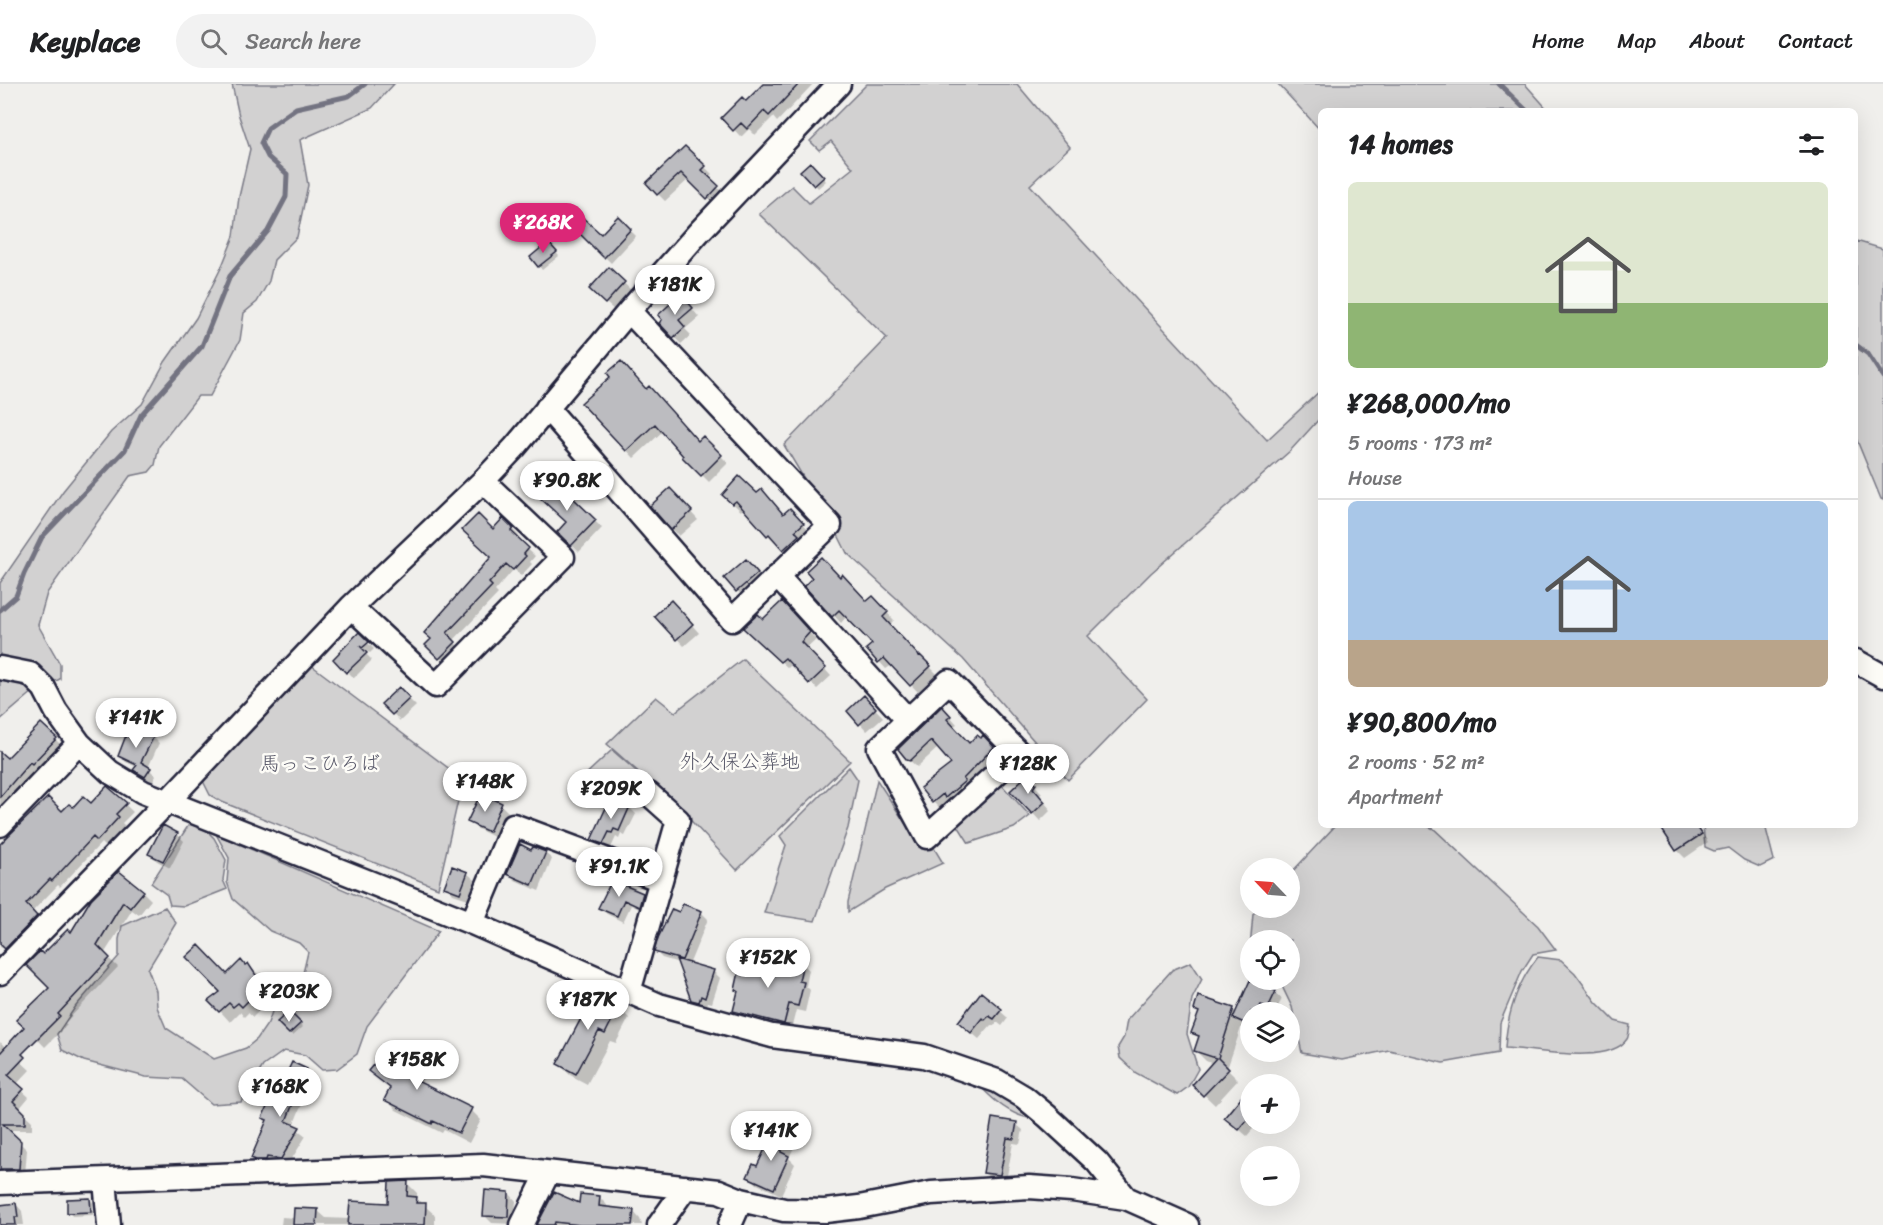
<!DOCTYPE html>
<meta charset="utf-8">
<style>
body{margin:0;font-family:Sriracha,"Klee One",sans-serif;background:#f2f2f2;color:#202124;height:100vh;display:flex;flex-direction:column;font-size:22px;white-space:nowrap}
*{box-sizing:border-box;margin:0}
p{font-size:20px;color:#757577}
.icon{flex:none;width:33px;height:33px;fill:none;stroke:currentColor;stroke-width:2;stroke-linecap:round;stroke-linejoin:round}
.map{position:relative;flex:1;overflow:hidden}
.sheet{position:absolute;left:1318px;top:24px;width:540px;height:720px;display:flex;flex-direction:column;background:#fff;border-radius:9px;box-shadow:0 6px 24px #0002}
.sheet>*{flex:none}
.needle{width:39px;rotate:295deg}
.fabs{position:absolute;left:1240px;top:774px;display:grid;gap:12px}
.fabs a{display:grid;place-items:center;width:60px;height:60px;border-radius:50%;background:#fff;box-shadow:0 6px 24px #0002;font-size:30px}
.price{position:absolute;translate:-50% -51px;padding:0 14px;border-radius:21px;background:#fff;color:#222;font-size:20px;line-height:39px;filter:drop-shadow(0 2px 3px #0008)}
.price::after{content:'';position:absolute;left:50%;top:36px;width:18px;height:14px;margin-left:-9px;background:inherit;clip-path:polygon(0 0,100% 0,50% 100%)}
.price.active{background:#db2777;color:#fff}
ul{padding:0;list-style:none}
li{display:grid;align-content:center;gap:12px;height:318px;padding:0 30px}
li+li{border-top:2px solid #e0e0e0}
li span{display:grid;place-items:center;height:186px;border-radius:9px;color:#555}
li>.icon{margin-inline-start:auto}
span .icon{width:108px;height:108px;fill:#fffc;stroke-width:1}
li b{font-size:26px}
h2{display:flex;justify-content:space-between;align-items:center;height:72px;padding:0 30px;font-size:26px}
header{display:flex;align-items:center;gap:36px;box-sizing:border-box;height:84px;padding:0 30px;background:#fff;border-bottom:2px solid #e0e0e0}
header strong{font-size:28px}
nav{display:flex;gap:33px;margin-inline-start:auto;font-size:21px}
.search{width:420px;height:54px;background:#f2f2f2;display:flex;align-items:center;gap:15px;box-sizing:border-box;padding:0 21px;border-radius:33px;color:#757577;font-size:22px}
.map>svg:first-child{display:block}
.green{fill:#d2d1d1;stroke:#7a7a86;stroke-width:1.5}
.shadow{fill:#0003}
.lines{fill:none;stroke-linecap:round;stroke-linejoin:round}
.stream{stroke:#737381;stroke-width:5}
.building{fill:#bcbcc0;stroke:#22223b;stroke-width:1.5}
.minor-casing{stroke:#22223b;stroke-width:27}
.minor{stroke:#fdfcf7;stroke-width:22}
.labels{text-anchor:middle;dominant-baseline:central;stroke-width:5;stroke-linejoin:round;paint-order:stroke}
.park-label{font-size:20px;fill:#575768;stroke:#fdfcf7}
</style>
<header>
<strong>Keyplace</strong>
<div class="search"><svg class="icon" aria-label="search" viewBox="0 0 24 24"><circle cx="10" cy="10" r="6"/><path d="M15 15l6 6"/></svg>Search here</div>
<nav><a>Home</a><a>Map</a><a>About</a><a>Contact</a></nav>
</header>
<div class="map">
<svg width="1883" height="1141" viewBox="0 0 1883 1141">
<rect width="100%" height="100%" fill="#f0efec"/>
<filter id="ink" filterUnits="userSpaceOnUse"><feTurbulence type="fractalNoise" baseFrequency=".0167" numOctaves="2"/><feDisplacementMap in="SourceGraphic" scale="12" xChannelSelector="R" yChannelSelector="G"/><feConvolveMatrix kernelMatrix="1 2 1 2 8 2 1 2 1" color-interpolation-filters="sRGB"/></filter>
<g filter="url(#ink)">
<path class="green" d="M232,0H394L372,24L300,56L308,101L297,153L274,176L269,197L257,218L244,229L240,256L210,312H198L159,362L155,381L149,388L130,392L47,509L38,541L60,580V595L47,601L0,579V499L63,407L111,348L142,320L165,278L196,234L222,182L234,152L239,113L250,65L239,32Z
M867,0H1017L1070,63L1030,101L1267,356L1321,306V333L1290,367L1151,489L1088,552L1147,615L1068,696L963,575L847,469L839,453L784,361L887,254L759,130L792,102L809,119L853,84L831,57L819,66L810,57Z
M1278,0H1525L1549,27H1322L1321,47Z
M1856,157L1883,165V416L1881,415L1856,354Z
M743,575L850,677L737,786L680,725L607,660L656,613L675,628Z
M311,581L463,695L438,804L222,718L210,711L203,697Z
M0,589L23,593L34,607L0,636Z
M612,666L651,700L634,714L581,695Z
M849,683L858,696L848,744L815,837L764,829L786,761L780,752Z
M877,696L922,765L931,759L943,779L885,805L848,828V818Z
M1000,699L1030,732L1014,744L969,759L955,737Z
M190,739L203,743L214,754L226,776L223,796L227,805L184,822L170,821L167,811L151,799Z
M1336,741H1425L1434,745L1538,842L1556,866L1533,870L1522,887L1500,939L1499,969L1443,979L1389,966L1342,976L1302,969L1292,923L1279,896H1290V856H1251V878L1249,876L1253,830L1259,824H1290V790Z
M1703,741H1765L1774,776L1760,783L1744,776L1728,764L1714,767L1705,763Z
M216,750L439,847L367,942L357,970L337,985L322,986L305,971L284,967L263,982L241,1018L211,1020L182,995L146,993L84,977L62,966L57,950L76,922L119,872V855L122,842L165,823L176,839L148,885L156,907L157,923L166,944L214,975L246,964L257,955L268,939L273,925L300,902L308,868L299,859L270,847L233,815L227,798L229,774Z
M1538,873L1561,876L1575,889L1596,918L1615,937L1630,941C1629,945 1629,952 1627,955C1609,982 1532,965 1505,964C1507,932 1517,899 1538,873Z
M1191,878L1202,895L1192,915L1187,950L1198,985L1188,1003L1177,1011L1136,989L1120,974L1118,963L1124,953L1127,936L1172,886Z
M987,998L1023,1021L1028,1034C1010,1030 994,1017 981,1003Z"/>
<path class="shadow" d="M766,0H813L777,38L773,33L755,51L749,45L741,53L723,34L746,20Z
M685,64L712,90L708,94L725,111L716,121L689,95L665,117L658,110Z
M810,80L826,97L818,104L802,87Z
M618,134L636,152L611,179L575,143L601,152Z
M551,163L559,172L542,186L532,173Z
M609,185L631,206L614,226L598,212Z
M688,220L699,233L685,245L691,251L681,260L674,253L665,236Z
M646,307L699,359L703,354L728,379L709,398L684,373L685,372L663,347L634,374L583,319Z
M568,408L575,414L573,416L602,444L579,468L559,448L568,438L547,420Z
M724,411L784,432L790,426L810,447L792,472L777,457L775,458L768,451L743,424L741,427Z
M677,413L698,436L679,452L672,445Z
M503,436L519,452L517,455L535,472L530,478L532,480L521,492L514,485L495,507L498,510L453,557L462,566L447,581L427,561L493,473V447Z
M753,484L765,497L745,515L726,494Z
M806,502L867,519L873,514L894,536L889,541L937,590L918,608L892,581L886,585L868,565L874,560L847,532L841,539Z
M678,525L699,549L684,562L656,532Z
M788,526L816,556L806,565L831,592L817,605L792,580L788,584L752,551L763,537Z
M359,551L374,565L370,569L362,564L361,565L372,576L354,594L335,575Z
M399,605L416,622L400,637L384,620Z
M864,613L883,633L867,647L849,627Z
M949,631L957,640L953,643L969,661L983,654L1000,671L953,720L950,716L940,725L933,718L953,680L939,663L917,683L908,675Z
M41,641L63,663L40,686L38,685L7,721L0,733V670L7,676Z
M153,653L159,659L148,684L156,692L152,699L135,686L137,683L126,678L120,671Z
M1027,693L1042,709L1039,712L1051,726L1040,737L1012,707Z
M110,706L133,728L122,739L125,742L105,763L101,759L60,803L58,801L32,828L43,840L13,871L5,863L3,864L0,863V762L62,729L91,721Z
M501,721L508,728L496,754L476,744L469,737Z
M629,723L636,730L625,752L621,750L619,755L616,753L610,766L599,762L593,755Z
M1660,741H1697L1708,758L1685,774L1677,766Z
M177,750L184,757L170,784L157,777L150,770Z
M532,768L545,769L552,775L539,807L515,796L509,789Z
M467,789L475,796L468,815L453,810L446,802Z
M143,808L151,816L139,831L132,826L104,870L118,883L65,939L67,941L45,963L19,936L51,904L43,872L71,851L92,816Z
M642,810L649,816L646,828L631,821L623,838L607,830L600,823Z
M683,821L702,829L708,835L689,881L713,887L720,894L712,919L708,918L706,924L699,922L692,915L679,879L662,874L656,868Z
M802,879L809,886L806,902L810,906L805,928L796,926L791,946L741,934L734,927L739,908Z
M248,881L259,891L273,913L253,933L248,929L244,933L240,928L230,938L211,917L222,908L227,892Z
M1251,898L1275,909L1282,915L1275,928H1251V945L1242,941L1227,985L1238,996L1215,1021L1194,1001L1213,980L1206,977L1196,967L1200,955L1193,949L1200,930L1195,925L1233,926L1237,929Z
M596,910L609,915L629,934L616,959L610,957L587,1000L570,991L559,980Z
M982,911L1008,934L1002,942L997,938L994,942L991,941L979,955L967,945Z
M289,929L303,943L293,952L280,938Z
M1290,941L1296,947L1290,960Z
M0,958L30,986L16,1001L29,1013L19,1025L32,1037V1046H7L27,1066L25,1091L11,1092L0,1080Z
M393,960L418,972L429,983L420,1000L471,1026L481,1036L469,1059L444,1046L442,1049L396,1026L386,1015L391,1005L381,997L383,982Z
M306,986L313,993L293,1042L306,1052L288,1081H260L253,1073L268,1038L264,1033Z
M1251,1012V1040H1257L1247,1052L1226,1034Z
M994,1036L1016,1040L1023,1046L1020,1060L1013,1059L1006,1097L991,1095L984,1089Z
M775,1048L787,1053L795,1061L789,1074L795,1080L781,1111L757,1100L749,1092L758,1084Z
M407,1099L417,1109V1115L435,1131V1141H281L282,1133L295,1134L318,1127L326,1134L350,1135L390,1121Z
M509,1109L516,1117L514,1140L492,1139L484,1131Z
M600,1114L607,1121L606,1125L633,1127L640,1135L642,1141H538Z
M90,1115L93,1119V1131L72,1132L69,1128Z
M16,1120L22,1127L24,1141H0V1122Z"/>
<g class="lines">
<path class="stream" d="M1499,0L1527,27
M1856,261L1868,270L1883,293
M0,526L16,512L24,490L42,453L125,366L141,331L202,262L230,192L268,147L286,113L287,90L268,73L261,59L268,44L296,24L349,12L365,0"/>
</g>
<path class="building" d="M763,0H799L769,32L764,27L747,45L741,39L733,47L721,34L742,13L746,17Z
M685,62L706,82L702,86L719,102L707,115L681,89L657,111L646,99Z
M810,78L824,93L814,102L800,87Z
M618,132L631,145L604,174L573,143L582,133L601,150Z
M548,158L557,168L538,183L530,173Z
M609,183L625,198L605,220L589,205Z
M681,210L693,224L679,236L685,243L673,254L659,239L662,236L658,231Z
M621,277L646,305L649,302L698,357L703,352L722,371L701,392L682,373L683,372L655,340L626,367L581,319L610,293L607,289Z
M739,392L757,409L762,405L783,430L790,424L804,439L795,447L799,451L783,466L769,450L767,452L736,417L732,420L722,411Z
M556,394L569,407L568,409L596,436L571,462L557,448L566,438L539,413Z
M670,404L692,427L671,446L650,422Z
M478,430L493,445L503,434L513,444L511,447L529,464L524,470L526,472L513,486L506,480L489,499L492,502L447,549L456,558L439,575L425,561L431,555L424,549L491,473L462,446Z
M821,473L840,493L842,490L867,517L873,512L888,528L883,533L919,572L920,571L931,582L910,602L884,574L878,579L866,565L872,560L839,526L832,533L804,502L812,494L806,487Z
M746,475L758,489L736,508L724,494Z
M671,516L693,540L676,556L654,532Z
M782,517L810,548L801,558L826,584L809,600L785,574L780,578L743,544L758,530L763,535Z
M359,548L369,558L362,564L360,562L367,569L346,589L333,575Z
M399,603L410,614L392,631L381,620Z
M864,611L876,624L859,641L847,627Z
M942,622L951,632L947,635L969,659L977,651L981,654L983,651L994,663L963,695L965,697L945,714L943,710L932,719L920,704L951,680L931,657L910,677L907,676L898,665Z
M41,639L57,654L32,680L30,678L0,713V668L7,674Z
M130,641L154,652L141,678L151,684L145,693L133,686L137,681L118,672Z
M1027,691L1036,700L1033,704L1045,718L1032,730L1010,707Z
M107,702L127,719L116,730L119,733L97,757L93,753L52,797L50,795L26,820L37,832L5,865L0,860V760L48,713L62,727L69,720L73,723L83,712L91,719Z
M481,709L502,719L489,748L467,738Z
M611,713L630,722L619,747L614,745L612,749L609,748L603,760L591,756Z
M163,741L178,749L163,777L148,770Z
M1659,741H1696L1702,750L1676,767Z
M520,760L531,766L533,763L546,768L532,801L507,790Z
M452,782L468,788L460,809L444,803Z
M119,787L144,807L130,824L123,818L97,861L110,874L58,930L60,932L22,970L25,973L8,991L24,1005L13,1017L25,1029V1040H3L21,1057L19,1085H0V969L24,943L16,936L49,904L26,881L40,867L43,870L68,845L71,848L91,815Z
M612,796L643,809L639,823L624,816L617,832L598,824Z
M683,820L702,827L682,876L654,868L658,854L672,825L679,828Z
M199,861L227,890L241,876L245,881L248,879L263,902L242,923L238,919L233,923L229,919L219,928L208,917L220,908L186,873Z
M742,874L784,884L786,874L803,878L799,897L804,898L798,922L789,920L784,940L733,927L738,907L735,906Z
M676,875L714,886L705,914L701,912L699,918L691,916Z
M1251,894V896L1276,907L1268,924L1261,921L1257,928H1251V942L1233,934Z
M595,908L609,914L608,916L619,922L605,950L599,947L576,990L557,980Z
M981,908L1002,925L994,935L989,932L985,936L983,934L971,949L958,938Z
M1198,912L1234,924L1218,974L1229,985L1203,1012L1192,1001L1216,974L1194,967L1199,952L1191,949L1199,928L1194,926Z
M289,927L301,939L289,950L277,938Z
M393,958L419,971L409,993L472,1024L459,1049L433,1037L432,1040L384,1016L390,1004L368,987L378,975L383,980Z
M292,978L307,985L286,1037L300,1043L281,1075L267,1073L266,1076H256L251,1074L267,1036L262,1034L272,1012L275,1014Z
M1251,1001V1031L1239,1046L1224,1034Z
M992,1034L1017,1038L1014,1055L1007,1054L1000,1091L983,1089Z
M774,1046L788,1052L781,1068L789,1072L774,1105L747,1093L753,1080L757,1082Z
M408,1097L407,1112L417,1113L416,1119H426L425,1141H348L350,1117L388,1119L389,1098Z
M485,1106L509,1108L508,1133L483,1132Z
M554,1108L579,1119L580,1110L600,1112L599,1122L634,1126L632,1141H580L555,1138L554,1141H537Z
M90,1114L91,1128L67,1129V1115Z
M16,1119L18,1133H15L16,1141H0V1121Z
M294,1124L318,1125L317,1141H293Z"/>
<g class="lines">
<g class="minor-casing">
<path id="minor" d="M547,324L732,536L830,441L629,227
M777,492L908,636L879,664L927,753L1019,669L949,597L908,636
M351,523L436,602L563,473L483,397
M1856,577L1883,592
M0,584L30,590L44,604L56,627L79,659L110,688L143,708L472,839L659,921L772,952L924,972L997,997L1024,1013L1047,1032L1097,1078L1126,1114
M0,741L79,659
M472,839L513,741L661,796
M0,889L168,717L351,523L483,397L515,363L629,227L699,148L839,0
M629,908L678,736L649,710
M105,1096L109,1141
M0,1099L483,1081L719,1107L741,1116L784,1126L825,1127L859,1123L931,1109L1029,1103L1072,1106L1126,1114L1187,1141
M522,1141L548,1089
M659,1141L686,1103
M730,1141L741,1116"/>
</g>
<use href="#minor" class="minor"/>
</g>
</g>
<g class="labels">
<g class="park-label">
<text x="740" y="677">外久保公葬地</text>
<text x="320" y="679">馬っこひろば</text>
</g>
</g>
</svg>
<div class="fabs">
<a><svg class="needle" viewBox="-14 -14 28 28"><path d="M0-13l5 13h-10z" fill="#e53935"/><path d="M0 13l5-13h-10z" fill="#757577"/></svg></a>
<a><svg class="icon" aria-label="locate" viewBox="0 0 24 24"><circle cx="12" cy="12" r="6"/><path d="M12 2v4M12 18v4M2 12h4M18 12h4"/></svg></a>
<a><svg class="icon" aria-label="layers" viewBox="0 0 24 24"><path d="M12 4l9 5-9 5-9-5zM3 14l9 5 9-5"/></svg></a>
<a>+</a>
<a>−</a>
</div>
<b class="price active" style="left:543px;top:170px">¥268K</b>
<b class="price" style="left:675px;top:232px">¥181K</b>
<b class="price" style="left:567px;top:428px">¥90.8K</b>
<b class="price" style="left:136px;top:665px">¥141K</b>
<b class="price" style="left:1028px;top:711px">¥128K</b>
<b class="price" style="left:485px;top:729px">¥148K</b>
<b class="price" style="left:611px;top:736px">¥209K</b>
<b class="price" style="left:619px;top:814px">¥91.1K</b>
<b class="price" style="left:768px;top:905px">¥152K</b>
<b class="price" style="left:289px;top:939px">¥203K</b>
<b class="price" style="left:588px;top:947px">¥187K</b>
<b class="price" style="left:417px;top:1007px">¥158K</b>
<b class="price" style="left:280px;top:1034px">¥168K</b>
<b class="price" style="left:771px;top:1078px">¥141K</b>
<section class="sheet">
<h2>14 homes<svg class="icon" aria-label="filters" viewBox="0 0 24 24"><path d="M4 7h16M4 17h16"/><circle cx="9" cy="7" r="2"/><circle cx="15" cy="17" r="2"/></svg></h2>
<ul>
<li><span style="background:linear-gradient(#dfe7d0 65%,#8fb573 0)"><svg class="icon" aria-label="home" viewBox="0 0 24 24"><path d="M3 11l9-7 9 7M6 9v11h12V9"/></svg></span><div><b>¥268,000/mo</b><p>5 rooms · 173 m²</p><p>House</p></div></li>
<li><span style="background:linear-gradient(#a9c7e8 75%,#b9a48a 0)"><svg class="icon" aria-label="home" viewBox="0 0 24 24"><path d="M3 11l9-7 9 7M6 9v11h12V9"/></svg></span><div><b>¥90,800/mo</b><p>2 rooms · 52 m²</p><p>Apartment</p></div></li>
</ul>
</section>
</div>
